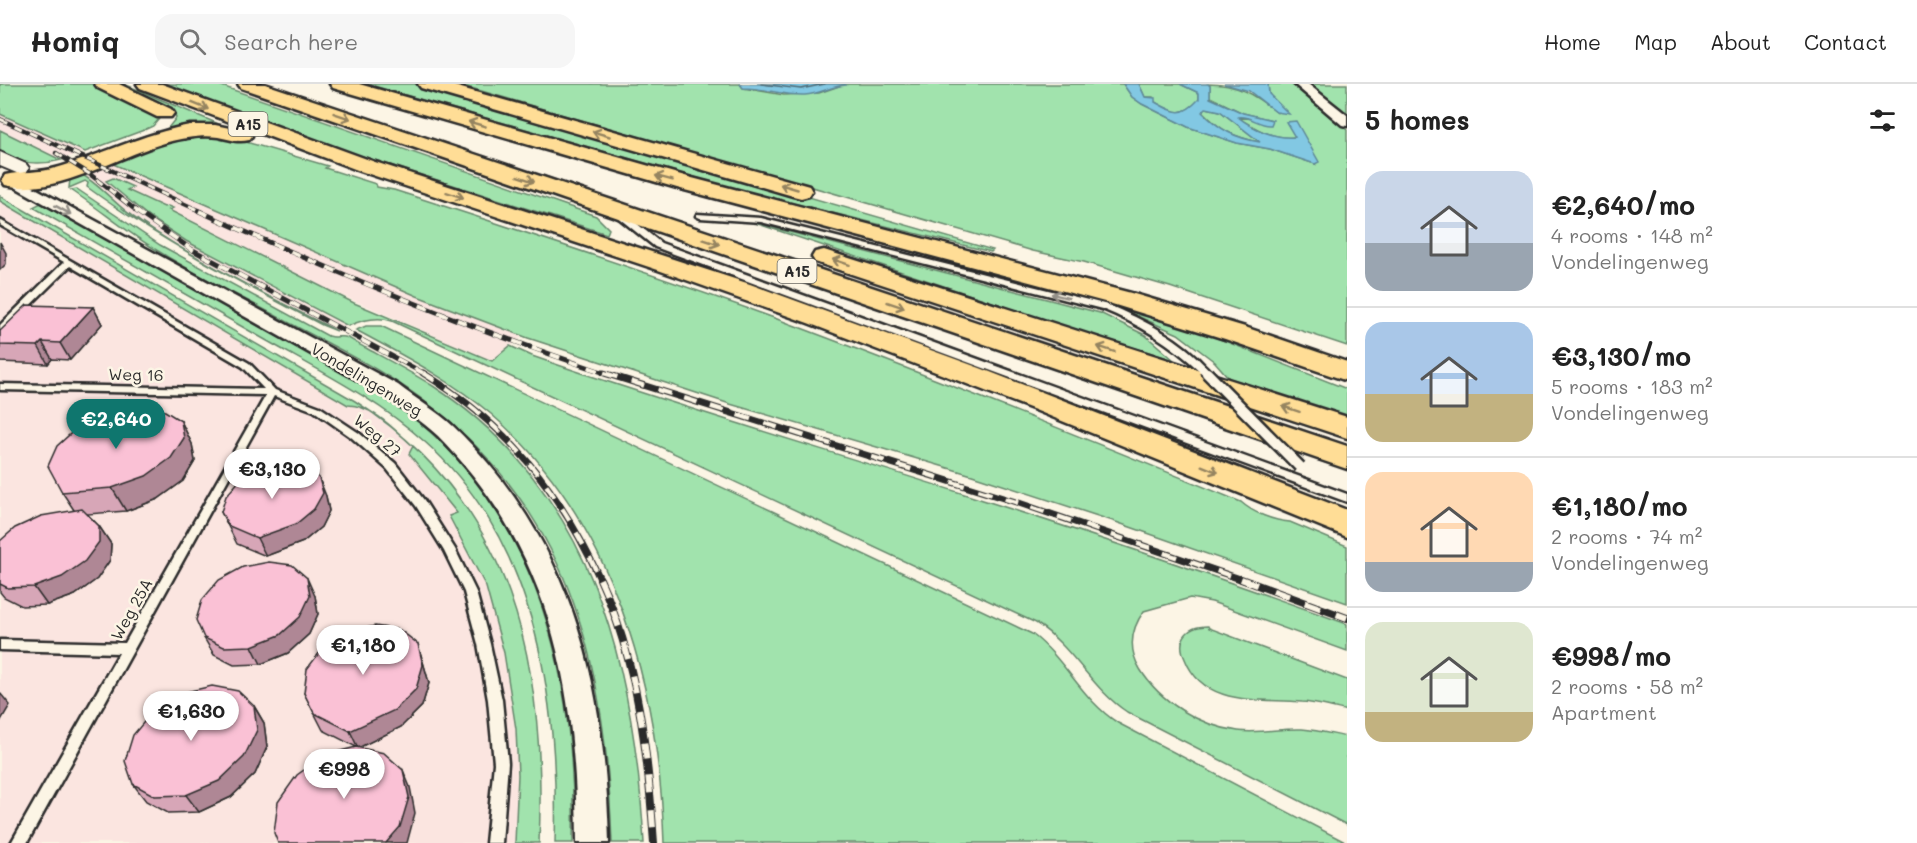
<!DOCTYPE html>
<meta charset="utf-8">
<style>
body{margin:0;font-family:Mali,sans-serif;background:#f6f6f6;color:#222;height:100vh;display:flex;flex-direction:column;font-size:22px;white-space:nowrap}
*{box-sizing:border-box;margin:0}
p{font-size:20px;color:#767676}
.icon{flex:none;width:33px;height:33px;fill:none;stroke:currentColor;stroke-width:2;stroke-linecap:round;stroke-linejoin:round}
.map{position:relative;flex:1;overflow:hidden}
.side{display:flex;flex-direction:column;background:#fff;width:570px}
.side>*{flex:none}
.price{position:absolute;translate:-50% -51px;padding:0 14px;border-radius:21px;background:#fff;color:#222;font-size:20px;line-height:39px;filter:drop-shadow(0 2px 3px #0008)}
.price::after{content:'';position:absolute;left:50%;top:36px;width:18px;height:14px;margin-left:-9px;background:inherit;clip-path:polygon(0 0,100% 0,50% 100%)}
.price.selected{background:#0f766e;color:#fff}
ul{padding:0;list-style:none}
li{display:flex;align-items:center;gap:18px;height:150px;padding:0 18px}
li+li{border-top:2px solid #e0e0e0}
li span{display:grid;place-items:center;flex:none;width:168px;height:120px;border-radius:18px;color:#555}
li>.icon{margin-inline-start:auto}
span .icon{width:72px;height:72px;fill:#fffc;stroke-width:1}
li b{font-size:26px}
h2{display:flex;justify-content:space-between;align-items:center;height:72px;padding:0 18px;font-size:26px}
header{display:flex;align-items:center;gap:36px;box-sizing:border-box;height:84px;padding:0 30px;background:#fff;border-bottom:2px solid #e0e0e0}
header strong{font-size:28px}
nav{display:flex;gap:33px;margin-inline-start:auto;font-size:21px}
.search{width:420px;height:54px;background:#f6f6f6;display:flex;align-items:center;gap:15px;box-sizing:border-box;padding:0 21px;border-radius:18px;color:#767676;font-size:22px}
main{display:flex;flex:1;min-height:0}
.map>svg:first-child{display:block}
.built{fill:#fbe5e0}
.green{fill:#a1e3ad;stroke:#66876c;stroke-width:1.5}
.water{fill:#82c8e3;stroke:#5f8999;stroke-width:1.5;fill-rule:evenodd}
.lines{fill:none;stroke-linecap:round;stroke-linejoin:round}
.shore{stroke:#4e6a75;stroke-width:1.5}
.lane-casing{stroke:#2b2b2b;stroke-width:5}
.street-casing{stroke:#2b2b2b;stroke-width:5}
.secondary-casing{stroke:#2b2b2b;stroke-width:4}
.highway-casing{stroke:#2b2b2b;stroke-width:5}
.lane{fill:#fcf5e5;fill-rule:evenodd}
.street{fill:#fcf5e5;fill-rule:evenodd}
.secondary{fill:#fcf5e5;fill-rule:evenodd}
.highway{fill:#ffdd96;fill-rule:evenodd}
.rail-far3-casing{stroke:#2b2b2b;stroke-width:4.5}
.rail-far2-casing{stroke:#2b2b2b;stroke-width:5}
.rail-far1-casing{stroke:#2b2b2b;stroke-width:7}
.rail-casing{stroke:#2b2b2b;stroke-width:8}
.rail-far3{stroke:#fcf5e5;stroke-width:3;stroke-dasharray:8;stroke-linecap:butt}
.rail-far2{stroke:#fcf5e5;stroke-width:4;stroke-dasharray:10;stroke-linecap:butt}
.rail-far1{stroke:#fcf5e5;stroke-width:4.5;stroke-dasharray:14;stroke-linecap:butt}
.rail{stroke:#fcf5e5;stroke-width:6;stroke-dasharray:17;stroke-linecap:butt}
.lane-bridge-far1-casing{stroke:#2b2b2b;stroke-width:12;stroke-linecap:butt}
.lane-bridge-casing{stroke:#2b2b2b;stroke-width:15;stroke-linecap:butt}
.lane-bridge-far1{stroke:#fcf5e5;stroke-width:8}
.lane-bridge{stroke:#fcf5e5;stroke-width:10}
.wall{fill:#d7a6b7;stroke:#2b2b2b;stroke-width:1.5}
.shaded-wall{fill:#af8795;stroke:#2b2b2b;stroke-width:1.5}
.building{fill:#fac1d5;stroke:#2b2b2b;stroke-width:1.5}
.oneway{stroke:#958460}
.oneway2{stroke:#949088}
.labels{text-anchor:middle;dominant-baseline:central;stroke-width:5;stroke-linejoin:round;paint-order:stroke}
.shield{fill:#fcf5e5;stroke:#6a6863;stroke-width:1.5}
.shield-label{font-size:15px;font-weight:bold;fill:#2b2b2b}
.street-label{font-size:16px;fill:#2b2b2b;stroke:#fcf5e5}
</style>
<header>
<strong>Homiq</strong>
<div class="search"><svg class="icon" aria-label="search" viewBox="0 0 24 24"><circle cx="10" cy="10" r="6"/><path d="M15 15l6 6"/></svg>Search here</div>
<nav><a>Home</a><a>Map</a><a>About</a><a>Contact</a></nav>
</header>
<main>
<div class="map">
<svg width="1347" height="759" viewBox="0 0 1347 759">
<rect width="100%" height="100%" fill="#fcf5e5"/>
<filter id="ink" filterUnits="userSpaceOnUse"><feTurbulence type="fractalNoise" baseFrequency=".0167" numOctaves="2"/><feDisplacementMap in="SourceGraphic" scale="12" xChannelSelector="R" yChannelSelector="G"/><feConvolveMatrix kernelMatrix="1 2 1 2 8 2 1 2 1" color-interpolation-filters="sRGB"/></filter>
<g filter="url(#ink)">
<path class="built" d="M0,30L85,68L55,77L0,49Z
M104,76L417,212L523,252L493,277L311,198L169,126L172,123L164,124L127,106L116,105L148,132L186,157L348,242L337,247L211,180L137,136L95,100L78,88Z
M0,117L348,321H359L369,327L413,362L409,370L458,429L450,433L486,503L504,569L516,645L518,691L515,759H0Z"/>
<path class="green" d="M0,0H92L128,16L159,35L153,42L144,46L85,68L0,30Z
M111,0H124L228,44L141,57L168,44L176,34L175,30Z
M159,0H216L596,132L609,145L607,150L362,72L358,73Z
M367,0H417L993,166L991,168L736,105Z
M457,0H740L743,4L784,11L819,9L845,0H1123L1132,13L1142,20L1188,43L1237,59L1270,65L1315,80L1295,53C1274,56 1254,44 1237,33L1272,36L1243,29L1210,13V2L1208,0C1237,0 1254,10 1276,28L1269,9L1268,0H1293L1347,46V262L1170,203L1084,178L1033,167Z
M1139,0H1180L1199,9V16C1181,34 1175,29 1155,18L1153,13H1145Z
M1305,0H1347V35Z
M1206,24L1220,27L1261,59C1233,52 1222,48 1202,27Z
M0,46L61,76C38,82 20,79 0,70Z
M222,51L328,82L325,84L376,100L377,103L394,106C522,147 650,189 777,235C933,293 1087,355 1241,418C1253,429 1274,437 1290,438L1347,462V519L1113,437L972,391L730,320L528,254L417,212L104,76L165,53Z
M78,88C101,101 117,123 139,137C201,179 270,213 337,247L322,241C241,199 161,157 87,103L88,99L85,97L69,104L70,95Z
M113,94L133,103L127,106L164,123L168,122L173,124L169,126L354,219L492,277L510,262L532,272C675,322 820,364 964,410C1093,451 1220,494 1347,540V567L1212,518L1190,514L1144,527C1131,545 1128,565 1140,585C1160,618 1200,642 1238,647C1259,650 1281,644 1302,645C1317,646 1332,650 1347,653V741L1127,628C1091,604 1073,563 1036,539L392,237C377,232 362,236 348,242L186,157L148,132L106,97Z
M77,105L160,161L328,252C334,254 340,252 345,253C352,255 359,261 366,264C388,276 411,288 433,302C593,406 634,580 644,759H612C606,588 575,434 432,323C387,287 332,262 282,235C238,211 192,189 150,162C123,145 98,124 71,106Z
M0,112L355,317C514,419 547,581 539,759H515L518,691L516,645L504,569L486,503L449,432L457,429L409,370L413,362C395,346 372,321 348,321L0,117Z
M41,119C116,161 191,204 266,246C312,272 361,295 403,326C540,427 577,598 573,759H555C559,618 537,457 425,358C377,315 318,286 262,254C185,210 109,167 33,123Z
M755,139L1100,229L1145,251L1174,276L1055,239Z
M1126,223L1189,243L1347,305V332L1229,294L1215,278L1178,250L1128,228Z
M366,242H381L1032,550C1066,576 1082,616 1118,639L1347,759H664C659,603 614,435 491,330C450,295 402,271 356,246Z
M1208,542L1209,544L1347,596V627C1332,623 1317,619 1302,618C1261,614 1204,624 1185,575C1182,568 1180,559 1184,553C1189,544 1199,542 1208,542Z"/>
<path class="water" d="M740,0H845L846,1C831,2 820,10 805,11C784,12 764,4 743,4Z
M1123,0H1139L1145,13L1155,14V18C1175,29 1182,34 1199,15V9L1180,0H1208L1210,2V14L1243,29L1273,36L1271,41C1259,42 1250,31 1238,33C1253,45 1275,55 1295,53L1286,38L1296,37L1319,78L1315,80L1270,65L1237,59L1188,43L1142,20L1132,13ZM1206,24L1220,27L1260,58C1235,54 1220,46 1202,28Z
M1224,0H1268L1269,10L1289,30L1276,28L1249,7Z"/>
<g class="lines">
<path class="shore" d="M761,0L801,5L825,0"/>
<g class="lane-casing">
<path id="lane" d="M615,127H621L661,159L1347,410V418L655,163L615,131Z
M697,130L761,134L1108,221C1144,236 1182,255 1208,285L1206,287H1200C1171,260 1139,240 1102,225L761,138L700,134L696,132Z
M0,136L249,279L275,306L320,323L359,349L395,379L424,416L455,465L476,508L490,560L502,616L508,679L502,759H486L494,679L488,616L478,560L464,508L444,467L416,422L387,385L351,353L314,327L274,312L27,759H11L119,569L0,566V556L125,559L266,311L0,306V300L264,305L243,283L70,182L3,248L0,249V241L64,178L0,141Z"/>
</g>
<g class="street-casing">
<path id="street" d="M1294,0H1308L1347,31V42L1342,41Z
M13,92L398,301C416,315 437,327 453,342C573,457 605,599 609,759H577C576,603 552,467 438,352C422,337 401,324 384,311L8,99L6,96Z"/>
</g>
<g class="secondary-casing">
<path id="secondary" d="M0,68L26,80L29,84L26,88L19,90L0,82Z"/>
</g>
<g class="highway-casing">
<path id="highway" d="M95,0H119L171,25L174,29L171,33H157L98,4Z
M137,0H162L375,78L750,200L980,284L1347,426V453L1035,326L808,239L658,186L360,87L140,4Z
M238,0H265L1347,362V385L241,4Z
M330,0H359L692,94L1131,209L1245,243L1347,278V297L1225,255L1112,220L677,104L333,4Z
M418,0H447L809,102L812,107L809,112L801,114L793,112L421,4Z
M190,41H215L249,48L252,52L249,56C238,59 229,55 218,53C202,51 183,54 168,58C119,71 57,113 5,101L2,96L5,91C22,87 39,89 56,84C102,71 142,50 190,41Z
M824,166L1347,333V354L815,178L812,173L815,168Z"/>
</g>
<use href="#lane" class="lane"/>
<use href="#street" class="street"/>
<use href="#secondary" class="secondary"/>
<use href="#highway" class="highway"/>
<g class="rail-far3-casing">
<path id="rail-far3" d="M0,35L202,128
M56,69L91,91L138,128"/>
</g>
<g class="rail-far2-casing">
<path id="rail-far2" d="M136,127L191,165L425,290
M199,127C333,188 469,244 608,290"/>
</g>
<g class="rail-far1-casing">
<path id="rail-far1" d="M423,289C508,341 560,407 601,497
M604,289L1019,419L1246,497"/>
</g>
<g class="rail-casing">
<path id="rail" d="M600,495C638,578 648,670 654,759
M1241,495L1347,534"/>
</g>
<use href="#rail-far3" class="rail-far3"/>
<use href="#rail-far2" class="rail-far2"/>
<use href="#rail-far1" class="rail-far1"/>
<use href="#rail" class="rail"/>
<g class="lane-bridge-far1-casing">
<path id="lane-bridge-far1" d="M1203,285L1208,290"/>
</g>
<g class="lane-bridge-casing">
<path id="lane-bridge" d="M1207,289L1300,383"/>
</g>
<use href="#lane-bridge-far1" class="lane-bridge-far1"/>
<use href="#lane-bridge" class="lane-bridge"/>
</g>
<path class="wall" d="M93,223L102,240L70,276L52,275L48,280L0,278V247Z
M181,337L192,360L195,377L183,397L158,415L126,427L87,430L99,442L111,460L110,476L97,495L75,511L47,521L22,522L4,513L0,508V457L74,426L62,408Z
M326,412L329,427L321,443L303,458L266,472L237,460L221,428Z
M315,512L318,530L309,550L288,569L261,580L234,581L214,571L204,554Z
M423,578L429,599L422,622L401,643L358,664L323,646L304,609Z
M254,622L264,639L267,663L255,690L231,713L199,728L168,729L146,717L133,700Z"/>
<path class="shaded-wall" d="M0,158L6,169V180L0,186Z
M93,223L102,240L70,276L60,259Z
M42,258L52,275L48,280L38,262Z
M181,337L192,360L195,377L183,397L158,415L126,427L112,404Z
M319,394L326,412L329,427L321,443L303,458L266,472L257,454Z
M99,442L111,460L110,476L97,495L75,511L47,521L34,503Z
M307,494L315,512L318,530L309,550L288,569L261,580L252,562Z
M418,560L429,599L422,622L401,643L358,664L350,647Z
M0,609L10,621L0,638Z
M254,622L264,639L267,663L255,690L231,713L199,728L186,711Z
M403,686L410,703L415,729L407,759H386Z"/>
<path class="building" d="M27,221L93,223L60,259L42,258L38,262L0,261V247Z
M138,324L165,327L181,337L184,354L171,374L146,392L112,404L62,408L48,382L57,362L78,343L108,330Z
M286,381L306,384L319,394L323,409L314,425L296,440L257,454L229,442L221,428L226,412L240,396L262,386Z
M82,425L99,442V458L85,477L62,493L34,503L8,504L0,500V457L15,444L41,432Z
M269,478L292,481L307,494L310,512L300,533L280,551L252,562L224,563L204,554L196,536L202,516L219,496L243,483Z
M375,542L400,546L418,560L423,581L416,605L395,626L350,647L314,629L304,609L307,585L323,564L348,548Z
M212,602L238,607L254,622L257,646L244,673L219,697L186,711L155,712L133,700L125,677L133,651L154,626L182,609Z
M356,663L384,669L403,686L409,713L400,743L386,759H278L274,749L278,718L297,691L325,671Z"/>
<defs><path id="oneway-shaft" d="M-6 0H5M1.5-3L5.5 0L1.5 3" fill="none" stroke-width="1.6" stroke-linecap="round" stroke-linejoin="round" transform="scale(1.5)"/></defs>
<g class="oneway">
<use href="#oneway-shaft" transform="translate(200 22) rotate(22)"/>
<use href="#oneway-shaft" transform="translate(342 32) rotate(19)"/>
<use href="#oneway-shaft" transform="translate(477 40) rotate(-164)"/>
<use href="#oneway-shaft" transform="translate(601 50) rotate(-164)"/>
<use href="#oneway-shaft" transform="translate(664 94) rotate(-165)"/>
<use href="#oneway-shaft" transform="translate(526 95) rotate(19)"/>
<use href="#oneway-shaft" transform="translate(789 103) rotate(-164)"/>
<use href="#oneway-shaft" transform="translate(455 111) rotate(18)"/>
<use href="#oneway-shaft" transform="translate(711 158) rotate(19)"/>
<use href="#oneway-shaft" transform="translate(841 178) rotate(-162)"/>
<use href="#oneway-shaft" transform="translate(896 221) rotate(19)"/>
<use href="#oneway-shaft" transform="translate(1106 265) rotate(-162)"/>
<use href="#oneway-shaft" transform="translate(1291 325) rotate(-162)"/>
<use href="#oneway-shaft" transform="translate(1210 385) rotate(22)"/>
</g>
<g class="oneway2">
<use href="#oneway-shaft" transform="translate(63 126) rotate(29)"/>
<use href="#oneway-shaft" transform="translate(1060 212) rotate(-166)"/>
</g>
</g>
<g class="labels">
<g class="shield">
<rect x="228.5" y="28" width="39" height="24" rx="4.5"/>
<rect x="777.5" y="175" width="39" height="24" rx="4.5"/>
</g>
<g class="shield-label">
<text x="248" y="40">A15</text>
<text x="797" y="187">A15</text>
</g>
<g class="street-label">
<text transform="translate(136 290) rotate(1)">Weg 16</text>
<text transform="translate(367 295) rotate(31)">Vondelingenweg</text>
<text transform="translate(378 351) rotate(40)">Weg 27</text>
<text transform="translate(131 525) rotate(-61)">Weg 25A</text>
</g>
</g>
</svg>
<b class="price selected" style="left:116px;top:366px">€2,640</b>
<b class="price" style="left:272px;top:416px">€3,130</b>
<b class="price" style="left:363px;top:592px">€1,180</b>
<b class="price" style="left:191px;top:658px">€1,630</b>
<b class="price" style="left:344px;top:716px">€998</b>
</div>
<section class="side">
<h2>5 homes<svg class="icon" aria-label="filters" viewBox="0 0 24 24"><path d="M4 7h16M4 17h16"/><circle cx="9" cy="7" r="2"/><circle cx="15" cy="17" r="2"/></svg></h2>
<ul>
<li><span style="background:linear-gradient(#c9d6e8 60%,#9aa5b1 0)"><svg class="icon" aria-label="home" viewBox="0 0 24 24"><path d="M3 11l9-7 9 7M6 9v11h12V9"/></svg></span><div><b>€2,640/mo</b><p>4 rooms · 148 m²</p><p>Vondelingenweg</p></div></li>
<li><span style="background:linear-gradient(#a9c7e8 60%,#c2b280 0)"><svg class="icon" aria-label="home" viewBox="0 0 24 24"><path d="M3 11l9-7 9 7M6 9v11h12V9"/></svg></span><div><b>€3,130/mo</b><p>5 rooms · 183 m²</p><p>Vondelingenweg</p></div></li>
<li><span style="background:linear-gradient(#ffd9b3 75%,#9aa5b1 0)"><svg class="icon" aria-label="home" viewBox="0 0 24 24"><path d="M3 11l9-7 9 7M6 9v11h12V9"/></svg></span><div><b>€1,180/mo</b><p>2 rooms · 74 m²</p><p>Vondelingenweg</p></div></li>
<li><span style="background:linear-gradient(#dfe7d0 75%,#c2b280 0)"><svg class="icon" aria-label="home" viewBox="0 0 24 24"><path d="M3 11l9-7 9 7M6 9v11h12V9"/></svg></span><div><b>€998/mo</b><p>2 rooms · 58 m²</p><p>Apartment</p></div></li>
</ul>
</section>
</main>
